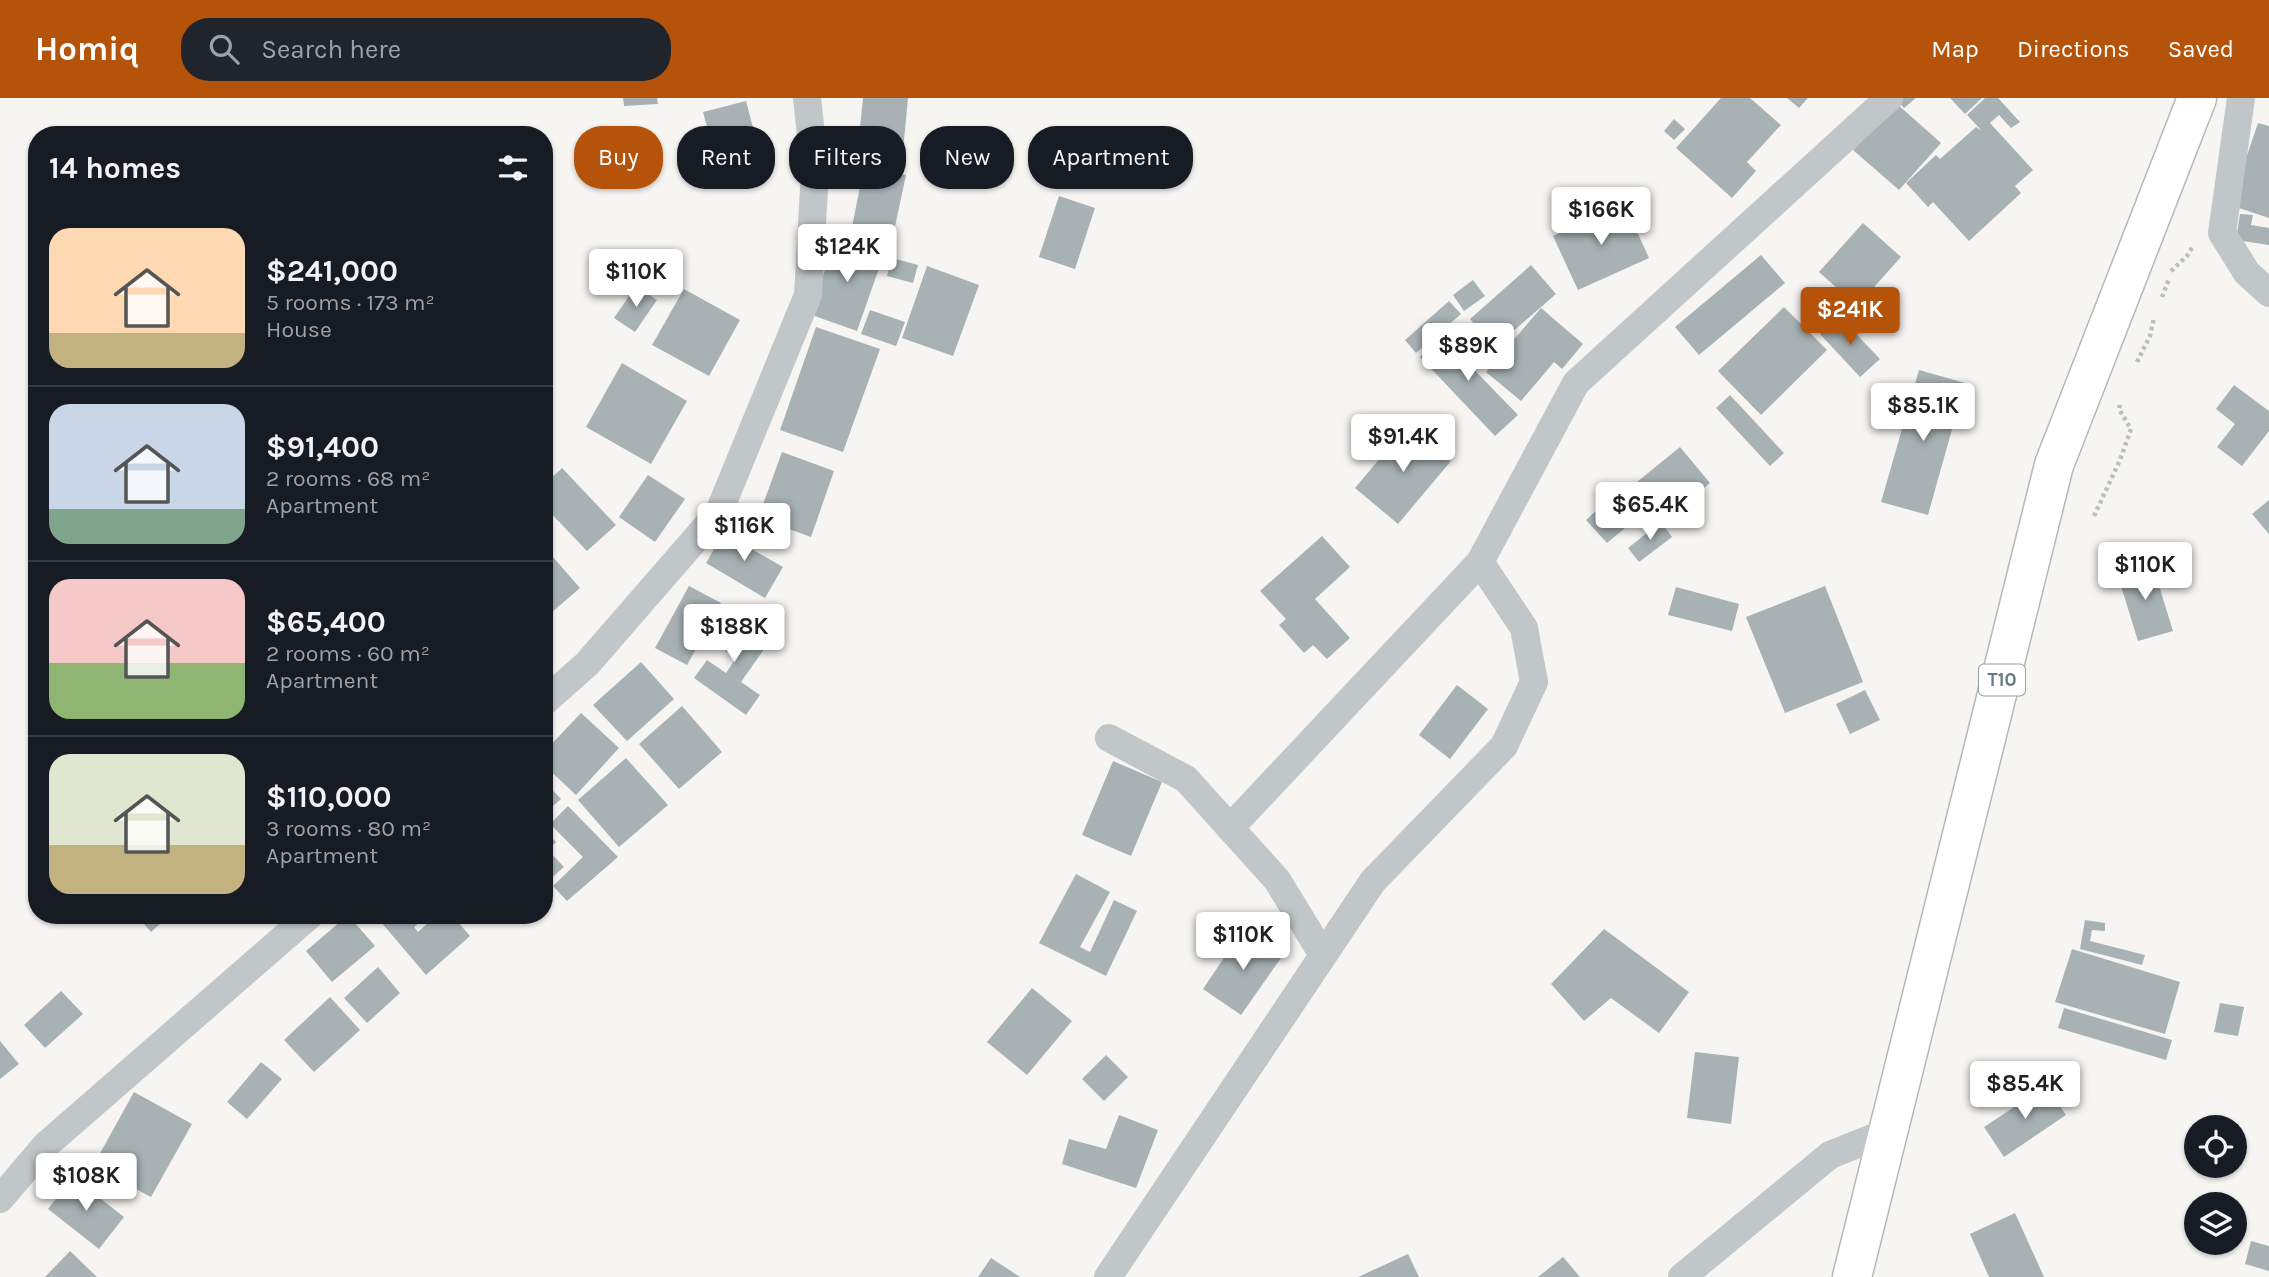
<!DOCTYPE html>
<meta charset="utf-8">
<style>
body{margin:0;font-family:Karla,sans-serif;background:#20242c;color:#f1f3f6;height:100vh;display:flex;flex-direction:column;font-size:26px;white-space:nowrap}
*{box-sizing:border-box;margin:0}
p{font-size:23px;color:#9ea1a6}
.icon{flex:none;width:38px;height:38px;fill:none;stroke:currentColor;stroke-width:2;stroke-linecap:round;stroke-linejoin:round}
.map{position:relative;flex:1;overflow:hidden}
.sheet{position:absolute;left:28px;top:28px;width:525px;height:798px;display:flex;flex-direction:column;background:#171b24;border-radius:28px;box-shadow:0 2px 5px #0004}
.sheet>*{flex:none}
.hud{position:absolute;left:574px;top:28px;width:665px;height:63px;display:flex;gap:14px}
.fabs{position:absolute;left:2184px;top:1017px;display:grid;gap:14px}
.fabs a{display:grid;place-items:center;width:63px;height:63px;border-radius:50%;background:#171b24;box-shadow:0 2px 5px #0004;font-size:35px}
.price{position:absolute;translate:-50% -60px;padding:0 16px;border-radius:7px;background:#fff;color:#222;font-size:23px;line-height:46px;filter:drop-shadow(0 2px 4px #0008)}
.price::after{content:'';position:absolute;left:50%;top:42px;width:21px;height:16px;margin-left:-10px;background:inherit;clip-path:polygon(0 0,100% 0,50% 100%)}
.price.on{background:#b45309;color:#fff}
ul{padding:0;list-style:none}
li{display:flex;align-items:center;gap:21px;height:175px;padding:0 21px}
li+li{border-top:2px solid #363941}
li span{display:grid;place-items:center;flex:none;width:196px;height:140px;border-radius:21px;color:#555}
li>.icon{margin-inline-start:auto}
span .icon{width:84px;height:84px;fill:#fffc;stroke-width:1}
li b{font-size:30px}
h2{display:flex;justify-content:space-between;align-items:center;height:84px;padding:0 21px;font-size:30px}
.chip{padding:0 24px;border-radius:28px;background:#171b24;box-shadow:0 2px 5px #0004;font-size:24px;line-height:63px}
.chip.on{background:#b45309;color:#fff}
header{display:flex;align-items:center;gap:42px;box-sizing:border-box;height:98px;padding:0 35px;background:#b45309;color:#fff}
header strong{font-size:33px}
nav{display:flex;gap:38px;margin-inline-start:auto;font-size:24px}
.search{width:490px;height:63px;background:#20242c;display:flex;align-items:center;gap:18px;box-sizing:border-box;padding:0 24px;border-radius:28px;color:#9ea1a6;font-size:26px}
.map>svg:first-child{display:block}
.building{fill:#a8b2b5}
.lines{fill:none;stroke-linecap:round;stroke-linejoin:round}
.highway-casing{stroke:#b4b8ba;stroke-width:41}
.path{stroke:#bbbebf;stroke-width:4.5;stroke-dasharray:3.5 3.5;stroke-linecap:butt}
.street{stroke:#c1c6c8;stroke-width:28}
.highway{stroke:#fff;stroke-width:38}
.labels{text-anchor:middle;dominant-baseline:central;stroke-width:7;stroke-linejoin:round;paint-order:stroke}
.shield{fill:#fff;stroke:#93a1a8;stroke-width:2}
.shield-label{font-size:19px;font-weight:bold;fill:#657983}
</style>
<header>
<strong>Homiq</strong>
<div class="search"><svg class="icon" aria-label="search" viewBox="0 0 24 24"><circle cx="10" cy="10" r="6"/><path d="M15 15l6 6"/></svg>Search here</div>
<nav><a>Map</a><a>Directions</a><a>Saved</a></nav>
</header>
<div class="map">
<svg width="2269" height="1179" viewBox="0 0 2269 1179">
<rect width="100%" height="100%" fill="#f6f5f2"/>
<path class="building" d="M623,0H657L658,6L624,8Z
M863,0H908L902,64L857,59Z
M1721,0H1750L1781,27L1747,64L1756,73L1732,100L1676,50Z
M1787,0H1808L1799,10Z
M1895,0H1916L1904,10Z
M1950,0H1982L1965,16Z
M1985,0H1998L2020,24L2011,30L1999,17L1990,25L2033,72L2015,88L2021,95L1969,143L1933,104L1928,109L1906,85L1936,57L1940,61L1976,29L1982,33L1967,17Z
M746,3L766,79L723,90L703,14Z
M1896,5L1941,45L1899,92L1853,52Z
M1674,21L1685,31L1674,42L1664,33Z
M2258,25L2269,28V120L2230,107Z
M864,68L906,77L893,138L852,129Z
M1059,98L1095,110L1075,171L1039,159Z
M1624,105L1649,160L1578,192L1553,138Z
M2240,116L2253,117L2251,127L2269,130V147L2236,142Z
M1863,125L1901,159L1857,208L1819,174Z
M837,139L884,156L857,233L809,216Z
M1761,157L1785,185L1699,257L1675,229Z
M892,160L918,167L913,185L887,178Z
M1531,167L1556,196L1487,256L1478,246L1486,239L1470,221Z
M927,168L979,187L953,258L902,240Z
M1473,182L1485,198L1464,213L1453,197Z
M636,188L657,202L635,234L614,220Z
M684,191L740,222L709,278L652,247Z
M1449,203L1461,216L1416,255L1405,242Z
M1784,209L1827,252L1761,317L1718,273Z
M1541,210L1583,246L1562,271L1554,264L1521,303L1486,274Z
M870,212L905,224L896,248L861,236Z
M1839,218L1880,261L1860,279L1820,236Z
M816,229L880,251L843,354L780,332Z
M1450,230L1467,248L1459,256L1518,317L1495,338L1420,259Z
M622,265L687,303L651,366L586,329Z
M1919,272L1965,285L1928,417L1881,404Z
M2234,287L2269,313V333L2242,368L2217,349L2235,326L2216,311Z
M1730,297L1784,355L1770,368L1716,310Z
M1408,327L1451,363L1398,426L1355,390Z
M1680,349L1710,385L1662,425L1632,388Z
M782,354L834,373L811,439L758,420Z
M562,370L616,427L587,453L544,408V387Z
M648,377L685,401L655,444L619,419Z
M1609,401L1631,425L1607,445L1586,422Z
M2269,402V436L2252,416Z
M1661,424L1672,439L1639,464L1628,450Z
M728,427L751,440L746,448L783,469L765,500L706,465Z
M1322,438L1350,469L1315,501L1350,540L1327,561L1313,547L1304,555L1279,527L1286,521L1260,493Z
M553,459L580,490L544,521V468Z
M2152,465L2173,533L2138,543L2117,475Z
M689,488L721,505L687,567L655,550Z
M1825,488L1863,584L1785,615L1746,519Z
M1676,489L1739,506L1732,533L1668,517Z
M726,514L769,544L741,584L760,597L746,617L694,580L707,562L726,575L736,560L722,550L728,542L714,532Z
M641,564L674,601L627,643L593,607Z
M1457,587L1488,611L1450,661L1419,637Z
M1865,592L1880,622L1850,636L1836,606Z
M682,608L722,654L679,691L639,646Z
M581,615L619,650L576,697L544,667V654Z
M626,660L668,707L619,749L578,702Z
M1113,663L1162,684L1131,758L1082,737Z
M544,683L561,701L544,716Z
M568,708L618,759L567,803L553,788L583,759L550,726Z
M544,731L556,744L548,752L564,769L548,783L544,779Z
M1076,776L1110,794L1080,849L1090,854L1114,802L1137,813L1106,878L1039,845Z
M136,817H170L151,834Z
M348,817L375,848L332,884L306,853Z
M375,817H428L414,829L418,834L437,817H452L470,838L426,877Z
M2085,822L2105,825V833L2092,832L2090,843L2145,857L2142,867L2080,851Z
M1244,830L1283,857L1241,917L1203,891Z
M1604,831L1689,894L1659,935L1611,900L1584,923L1551,886Z
M2072,851L2180,884L2165,936L2055,904Z
M378,869L400,895L367,925L344,900Z
M1032,890L1072,923L1027,977L987,944Z
M61,893L83,916L45,950L24,927Z
M330,899L360,932L314,974L284,942Z
M2220,905L2244,909L2238,938L2214,934Z
M2064,910L2172,942L2166,962L2058,930Z
M0,943L19,966L0,981Z
M1695,954L1739,959L1731,1026L1687,1020Z
M1106,957L1128,979L1104,1003L1082,981Z
M261,964L282,981L247,1021L227,1004Z
M2046,988L2066,1017L2004,1059L1984,1029Z
M134,994L192,1026L151,1099L93,1068Z
M1119,1017L1158,1032L1136,1090L1062,1066L1069,1041L1106,1051Z
M73,1079L124,1119L99,1151L48,1111Z
M2015,1115L2044,1179H1989L1970,1136Z
M2251,1143L2269,1148V1173L2245,1166Z
M70,1153L97,1179H45Z
M1408,1156L1419,1179H1358Z
M1563,1159L1580,1179H1538Z
M991,1160L1020,1179H978Z"/>
<g class="lines">
<g class="highway-casing">
<path id="highway" d="M1852,1179L2054,367L2197,0"/>
</g>
<path class="path" d="M2171,173L2187,158L2193,148
M2162,199L2169,181
M2137,264L2150,238L2154,220
M2094,418L2120,362L2131,331L2119,311L2120,307"/>
<path class="street" d="M2241,0L2222,135L2247,175L2269,195
M544,604L587,566L719,414L808,197L815,73L807,0
M1109,640L1186,681L1277,782L1323,857
M1230,730L1480,464L1576,285L1889,0
M0,1101L46,1047L310,817
M1108,1179L1373,783L1504,648L1534,584L1524,530L1480,464
M1682,1179L1830,1057L1890,1033"/>
<use href="#highway" class="highway"/>
</g>
<g class="labels">
<rect class="shield" x="1979" y="566.5" width="46" height="31" rx="5"/>
<g class="shield-label">
<text x="2002" y="582">T10</text>
</g>
</g>
</svg>
<div class="fabs">
<a><svg class="icon" aria-label="locate" viewBox="0 0 24 24"><circle cx="12" cy="12" r="6"/><path d="M12 2v4M12 18v4M2 12h4M18 12h4"/></svg></a>
<a><svg class="icon" aria-label="layers" viewBox="0 0 24 24"><path d="M12 4l9 5-9 5-9-5zM3 14l9 5 9-5"/></svg></a>
</div>
<b class="price" style="left:1601px;top:149px">$166K</b>
<b class="price" style="left:847px;top:186px">$124K</b>
<b class="price" style="left:636px;top:211px">$110K</b>
<b class="price on" style="left:1850px;top:249px">$241K</b>
<b class="price" style="left:1468px;top:285px">$89K</b>
<b class="price" style="left:1923px;top:345px">$85.1K</b>
<b class="price" style="left:1403px;top:376px">$91.4K</b>
<b class="price" style="left:1650px;top:444px">$65.4K</b>
<b class="price" style="left:744px;top:465px">$116K</b>
<b class="price" style="left:2145px;top:504px">$110K</b>
<b class="price" style="left:734px;top:566px">$188K</b>
<b class="price" style="left:1243px;top:874px">$110K</b>
<b class="price" style="left:2025px;top:1023px">$85.4K</b>
<b class="price" style="left:86px;top:1115px">$108K</b>
<div class="hud">
<a class="chip on">Buy</a>
<a class="chip">Rent</a>
<a class="chip">Filters</a>
<a class="chip">New</a>
<a class="chip">Apartment</a>
</div>
<section class="sheet">
<h2>14 homes<svg class="icon" aria-label="filters" viewBox="0 0 24 24"><path d="M4 7h16M4 17h16"/><circle cx="9" cy="7" r="2"/><circle cx="15" cy="17" r="2"/></svg></h2>
<ul>
<li><span style="background:linear-gradient(#ffd9b3 75%,#c2b280 0)"><svg class="icon" aria-label="home" viewBox="0 0 24 24"><path d="M3 11l9-7 9 7M6 9v11h12V9"/></svg></span><div><b>$241,000</b><p>5 rooms · 173 m²</p><p>House</p></div></li>
<li><span style="background:linear-gradient(#c9d6e8 75%,#7fa58c 0)"><svg class="icon" aria-label="home" viewBox="0 0 24 24"><path d="M3 11l9-7 9 7M6 9v11h12V9"/></svg></span><div><b>$91,400</b><p>2 rooms · 68 m²</p><p>Apartment</p></div></li>
<li><span style="background:linear-gradient(#f6c9c9 60%,#8fb573 0)"><svg class="icon" aria-label="home" viewBox="0 0 24 24"><path d="M3 11l9-7 9 7M6 9v11h12V9"/></svg></span><div><b>$65,400</b><p>2 rooms · 60 m²</p><p>Apartment</p></div></li>
<li><span style="background:linear-gradient(#dfe7d0 65%,#c2b280 0)"><svg class="icon" aria-label="home" viewBox="0 0 24 24"><path d="M3 11l9-7 9 7M6 9v11h12V9"/></svg></span><div><b>$110,000</b><p>3 rooms · 80 m²</p><p>Apartment</p></div></li>
</ul>
</section>
</div>
